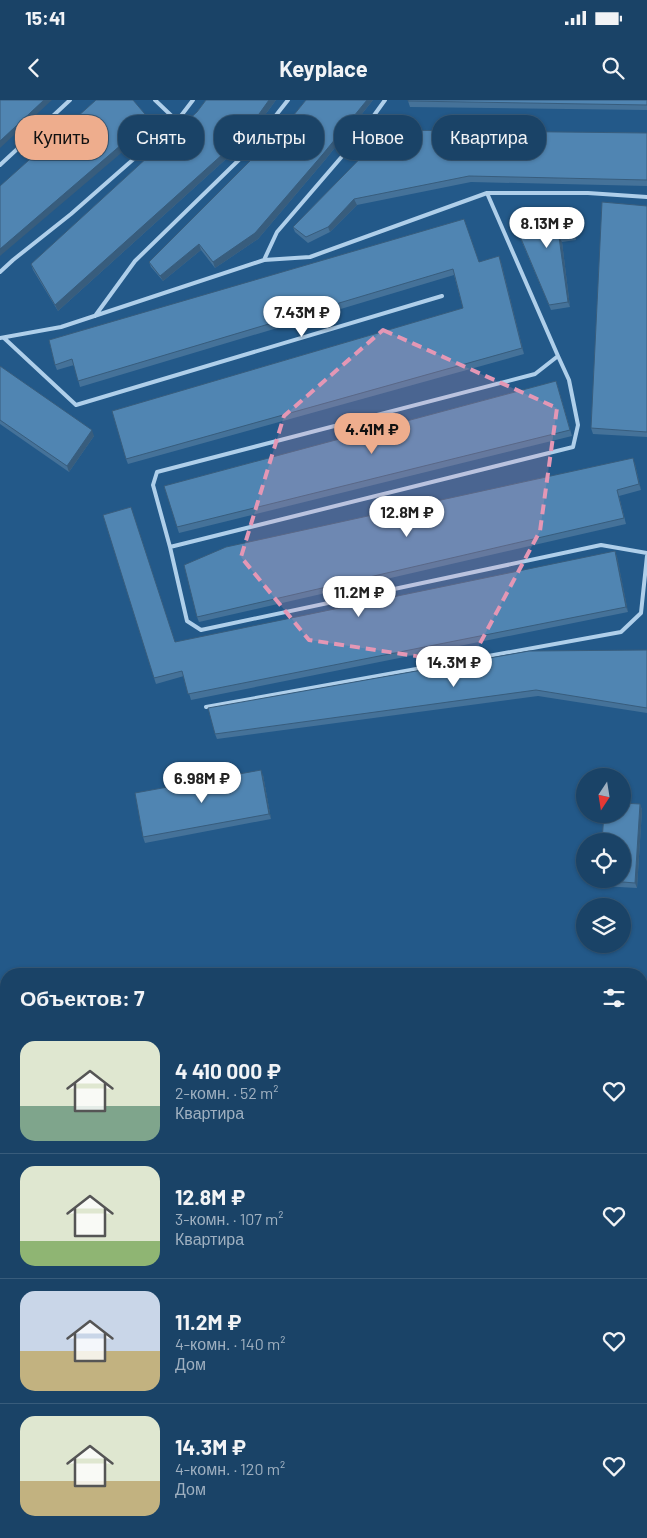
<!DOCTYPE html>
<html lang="ru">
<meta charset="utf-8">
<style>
body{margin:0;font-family:Barlow,sans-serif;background:#274e70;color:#f1f3f6;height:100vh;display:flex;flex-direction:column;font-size:19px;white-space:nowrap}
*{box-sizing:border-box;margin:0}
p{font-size:16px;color:#9fb0c0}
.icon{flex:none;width:28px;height:28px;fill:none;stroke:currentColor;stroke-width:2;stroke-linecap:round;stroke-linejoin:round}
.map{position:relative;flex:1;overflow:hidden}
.drawer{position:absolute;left:0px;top:868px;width:648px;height:571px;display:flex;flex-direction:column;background:#1a4367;border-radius:20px 20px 0 0;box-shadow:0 1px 4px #0004,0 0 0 1px #385c7b}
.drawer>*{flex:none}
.hud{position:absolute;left:15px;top:15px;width:618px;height:45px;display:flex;gap:10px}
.needle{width:32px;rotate:192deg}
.buttons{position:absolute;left:576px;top:668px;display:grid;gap:10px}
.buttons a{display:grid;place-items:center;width:55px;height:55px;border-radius:50%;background:#1a4367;box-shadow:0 1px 4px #0004,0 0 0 1px #385c7b;font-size:25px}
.price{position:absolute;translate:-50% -42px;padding:0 11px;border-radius:18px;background:#fff;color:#222;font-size:16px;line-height:32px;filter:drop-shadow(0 1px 2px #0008)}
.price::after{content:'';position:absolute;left:50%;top:30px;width:15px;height:11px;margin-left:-8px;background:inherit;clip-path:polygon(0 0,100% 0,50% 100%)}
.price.active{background:#eead8d;color:#111}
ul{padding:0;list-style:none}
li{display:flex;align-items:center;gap:15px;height:125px;padding:0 20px}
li+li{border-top:1px solid #385c7b}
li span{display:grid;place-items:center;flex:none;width:140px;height:100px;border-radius:15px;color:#555}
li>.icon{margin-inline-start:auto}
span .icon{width:60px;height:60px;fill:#fffc;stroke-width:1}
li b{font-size:21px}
h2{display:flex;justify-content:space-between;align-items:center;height:60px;padding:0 20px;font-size:21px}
.tag{padding:0 18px;border-radius:20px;background:#1a4367;box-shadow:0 1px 4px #0004,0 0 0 1px #385c7b;font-size:18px;line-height:45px}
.tag.active{background:#eead8d;color:#111}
.status{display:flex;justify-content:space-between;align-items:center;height:35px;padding:0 25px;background:#1a4367;direction:ltr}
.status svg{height:14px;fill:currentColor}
header{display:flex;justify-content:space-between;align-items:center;height:65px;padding:0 20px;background:#1a4367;font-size:22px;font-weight:700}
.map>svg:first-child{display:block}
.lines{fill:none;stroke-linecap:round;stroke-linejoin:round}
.lane{stroke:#afcfea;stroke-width:4}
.wall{fill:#457299}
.shaded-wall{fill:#385d7d}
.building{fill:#5085b2;stroke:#385d7d}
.marked{fill:#e497b5;fill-opacity:0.2;stroke:#e497b5;stroke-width:4;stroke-dasharray:10 6;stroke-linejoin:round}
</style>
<div class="status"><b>15:41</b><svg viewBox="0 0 49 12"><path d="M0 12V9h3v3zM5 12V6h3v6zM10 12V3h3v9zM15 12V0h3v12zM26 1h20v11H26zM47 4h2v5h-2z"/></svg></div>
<header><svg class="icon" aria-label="back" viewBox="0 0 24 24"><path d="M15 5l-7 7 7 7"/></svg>Keyplace<svg class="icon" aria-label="search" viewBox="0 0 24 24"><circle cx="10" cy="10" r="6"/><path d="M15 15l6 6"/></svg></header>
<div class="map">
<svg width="647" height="1438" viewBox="0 0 647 1438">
<rect width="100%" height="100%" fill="#235989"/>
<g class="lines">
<path class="lane" d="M155,0L177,21
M0,65L70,0
M487,93L558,256
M264,160L277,132L357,39L385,0
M0,172L13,160L71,114L177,21L193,0
M95,216L135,161L247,52L288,0
M0,238L61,227L264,160L310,157L487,93H588L647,97
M4,238L76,305L442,196
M170,447L573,347L578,325L569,280L558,256L535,274L157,372L153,385L170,447L187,521L201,530L601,445L647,453
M206,607L621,532L641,513L647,456"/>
</g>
<path class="wall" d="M206,0H276L246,41L58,211L33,170L31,164L197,12Z
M306,0H373L325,60L258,139L215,168L201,150L163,181L151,167L149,162L284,27Z
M647,0V10L410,7L408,1Z
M388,30L647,33V86L471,82L357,105L330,132L308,143L295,132L293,127Z
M647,106V337L593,334L591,328Z
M575,115L576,140L562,142L570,207L551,210L513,121Z
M479,162H501L524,254L128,364L126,359L463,208L454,175L80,287L74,265L57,270L55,265L49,240Z
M0,266L94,336L69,372L0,324Z
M556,281L572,336L179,433L177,427Z
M635,364L641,390L619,396L626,424L199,522L197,517Z
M615,451L617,457L628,512L191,600L184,576L156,584L154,578Z
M647,550V613L538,596L217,639L215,634Z
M263,675L271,719L145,743L143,737Z
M640,704L642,710L637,788L601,786L599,780Z"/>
<path class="shaded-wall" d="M44,0H52L0,48V41Z
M269,0H276L246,41L58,211L55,205Z
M367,0H373L325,60L258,139L215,168L213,162Z
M150,20L153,26L0,156V149Z
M354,99L357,105L330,132L328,127Z
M573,109L575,115L576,140L574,134Z
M559,137L562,142L570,207L568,202Z
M199,144L201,150L163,181L160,176Z
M499,156L501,162L524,254L522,248Z
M92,330L94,336L69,372L67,366Z
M633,358L635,364L641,390L639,384Z
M615,451L617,457L628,512L626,507Z
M261,670L263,675L271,719L269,714Z
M640,704L642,710L637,788L635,783Z"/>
<path class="building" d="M0,0H44L0,41Z
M96,0H133L150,20L0,149V86Z
M206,0H269L244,35L55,205L31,164L197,12Z
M306,0H367L323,54L255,133L213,162L199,144L160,176L149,162L284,27Z
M408,0H647V5L408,1Z
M388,30L647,33V80L469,76L354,99L328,127L306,137L293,127Z
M602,102L647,106V332L591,328Z
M573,109L574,134L559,137L568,202L549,205L511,115Z
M464,119L479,162L499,156L522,248L126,359L112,311L463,208L453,169L78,281L72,259L55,265L49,240Z
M0,266L92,330L67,366L0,320Z
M556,281L570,330L177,427L164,386Z
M633,358L639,384L617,390L624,418L197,517L184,465L226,447Z
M131,407L175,542L615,451L626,507L188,594L182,571L154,578L103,415Z
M647,550V608L536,590L215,634L208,608L529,551Z
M261,670L269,714L143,737L135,693Z
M622,703L640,704L635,783L599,780V779H622V741H602L604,714H622Z"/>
<path class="marked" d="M383,230L557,308L540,431L469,564L309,540L241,457L284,316Z"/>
</svg>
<div class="buttons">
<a><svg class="needle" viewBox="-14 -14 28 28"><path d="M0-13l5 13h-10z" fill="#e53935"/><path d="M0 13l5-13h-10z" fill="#9fb0c0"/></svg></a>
<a><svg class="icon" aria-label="locate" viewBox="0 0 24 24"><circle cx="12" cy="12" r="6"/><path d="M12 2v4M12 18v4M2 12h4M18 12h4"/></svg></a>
<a><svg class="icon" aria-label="layers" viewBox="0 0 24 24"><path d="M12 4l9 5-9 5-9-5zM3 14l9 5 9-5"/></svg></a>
</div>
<b class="price" style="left:547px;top:149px">8.13M ₽</b>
<b class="price" style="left:302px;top:238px">7.43M ₽</b>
<b class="price active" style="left:372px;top:355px">4.41M ₽</b>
<b class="price" style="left:407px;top:438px">12.8M ₽</b>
<b class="price" style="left:359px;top:518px">11.2M ₽</b>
<b class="price" style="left:454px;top:588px">14.3M ₽</b>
<b class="price" style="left:202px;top:704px">6.98M ₽</b>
<div class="hud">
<a class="tag active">Купить</a>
<a class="tag">Снять</a>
<a class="tag">Фильтры</a>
<a class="tag">Новое</a>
<a class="tag">Квартира</a>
</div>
<section class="drawer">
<h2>Объектов: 7<svg class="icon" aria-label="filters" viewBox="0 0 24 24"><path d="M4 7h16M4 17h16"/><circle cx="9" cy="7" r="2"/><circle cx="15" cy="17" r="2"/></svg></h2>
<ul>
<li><span style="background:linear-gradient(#dfe7d0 65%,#7fa58c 0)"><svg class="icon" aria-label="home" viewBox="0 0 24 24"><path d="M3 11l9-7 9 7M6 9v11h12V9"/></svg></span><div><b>4 410 000 ₽</b><p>2-комн. · 52 m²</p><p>Квартира</p></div><svg class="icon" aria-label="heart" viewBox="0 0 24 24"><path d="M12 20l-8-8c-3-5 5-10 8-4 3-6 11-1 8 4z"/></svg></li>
<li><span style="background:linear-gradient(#dfe7d0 75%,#8fb573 0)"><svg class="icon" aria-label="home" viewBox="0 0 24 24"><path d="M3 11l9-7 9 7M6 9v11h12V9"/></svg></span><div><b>12.8M ₽</b><p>3-комн. · 107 m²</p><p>Квартира</p></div><svg class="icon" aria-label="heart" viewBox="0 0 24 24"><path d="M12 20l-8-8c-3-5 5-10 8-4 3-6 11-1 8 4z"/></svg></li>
<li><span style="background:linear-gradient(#c9d6e8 60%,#c2b280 0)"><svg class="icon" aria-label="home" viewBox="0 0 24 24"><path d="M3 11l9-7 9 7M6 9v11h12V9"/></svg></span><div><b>11.2M ₽</b><p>4-комн. · 140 m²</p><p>Дом</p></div><svg class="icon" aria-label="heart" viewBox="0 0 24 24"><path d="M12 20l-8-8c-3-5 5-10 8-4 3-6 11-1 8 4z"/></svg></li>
<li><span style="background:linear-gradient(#dfe7d0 65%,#c2b280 0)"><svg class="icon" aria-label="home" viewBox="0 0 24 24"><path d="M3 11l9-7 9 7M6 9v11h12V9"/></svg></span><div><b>14.3M ₽</b><p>4-комн. · 120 m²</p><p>Дом</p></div><svg class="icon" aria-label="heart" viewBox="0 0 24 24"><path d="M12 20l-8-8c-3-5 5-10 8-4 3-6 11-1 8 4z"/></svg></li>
</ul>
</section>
</div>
